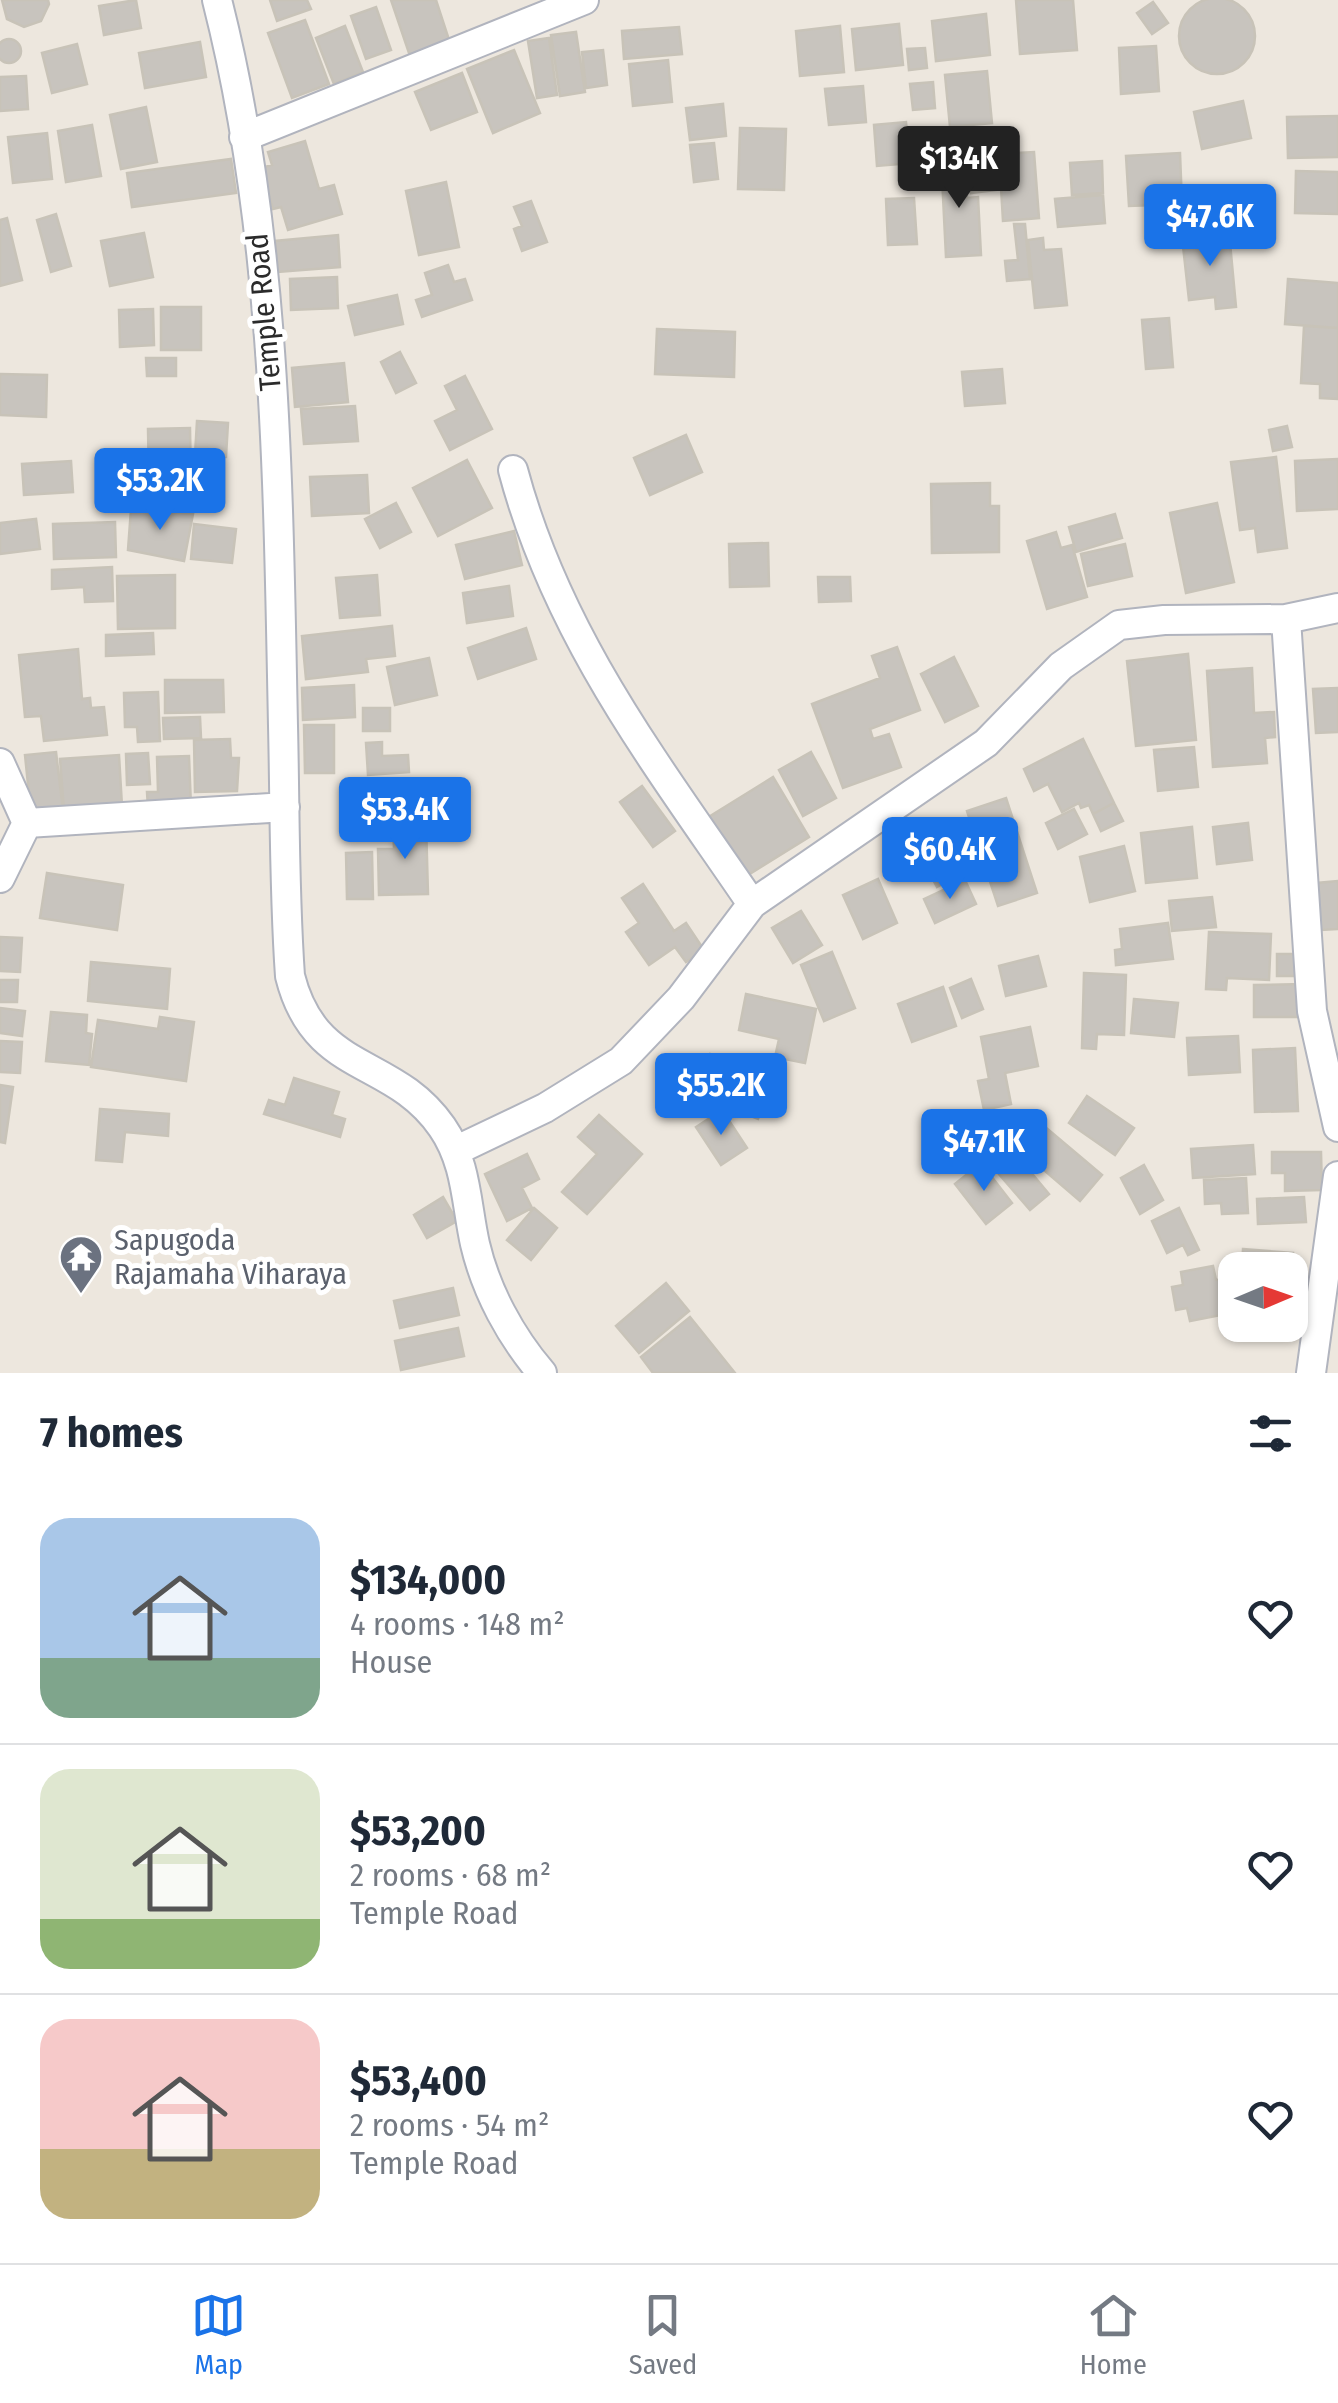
<!DOCTYPE html>
<meta charset="utf-8">
<style>
body{margin:0;font-family:"Fira Sans Condensed",sans-serif;background:#f6f6f7;color:#1f2937;height:100vh;display:flex;flex-direction:column;font-size:38px;white-space:nowrap}
*{box-sizing:border-box;margin:0}
p{font-size:32px;color:#747a83}
.icon{flex:none;width:55px;height:55px;fill:none;stroke:currentColor;stroke-width:2;stroke-linecap:round;stroke-linejoin:round}
.map{position:relative;height:1373px;overflow:hidden}
.details{display:flex;flex-direction:column;background:#fff;flex:1}
.details>*{flex:none}
.needle{width:65px;rotate:88deg}
.buttons{position:absolute;left:1218px;top:1252px;display:grid;gap:20px}
.buttons a{display:grid;place-items:center;width:90px;height:90px;border-radius:20px;background:#fff;box-shadow:0 2px 8px #0004;font-size:50px}
.price{position:absolute;translate:-50% -85px;padding:0 22px;border-radius:10px;background:#1a73e8;color:#fff;font-size:32px;line-height:65px;filter:drop-shadow(0 2px 5px #0008)}
.price::after{content:'';position:absolute;left:50%;top:60px;width:30px;height:22px;margin-left:-15px;background:inherit;clip-path:polygon(0 0,100% 0,50% 100%)}
.price.selected{background:#222;color:#fff}
ul{padding:0;list-style:none}
li{display:flex;align-items:center;gap:30px;height:250px;padding:0 40px}
li+li{border-top:2px solid #e0e1e3}
li span{display:grid;place-items:center;flex:none;width:280px;height:200px;border-radius:30px;color:#555}
li>.icon{margin-inline-start:auto}
span .icon{width:120px;height:120px;fill:#fffc;stroke-width:1}
li b{font-size:42px}
h2{display:flex;justify-content:space-between;align-items:center;height:120px;padding:0 40px;font-size:42px}
.dock{display:flex;justify-content:space-around;align-items:center;height:140px;border-top:2px solid #e0e1e3;background:#fff;font-size:28px;color:#747a83}
.dock a{display:grid;justify-items:center;gap:5px}
.dock .selected{color:#1a73e8}
.map>svg:first-child{display:block}
.building{fill:#c8c4be;stroke:#c8c3b8;stroke-width:2.5}
.lines{fill:none;stroke-linecap:round;stroke-linejoin:round}
.minor-casing{stroke:#b1b4be;stroke-width:32}
.minor{stroke:#fff;stroke-width:28}
.labels{text-anchor:middle;dominant-baseline:central;stroke-width:10;stroke-linejoin:round;paint-order:stroke}
.street-label{font-size:30px;fill:#2b2b2b;stroke:#fff}
.worship-label{font-size:30px;fill:#5b616d;stroke:#fff;text-anchor:start}
</style>
<div class="map">
<svg width="1338" height="1373" viewBox="0 0 1338 1373">
<rect width="100%" height="100%" fill="#ede7de"/>
<path class="building" d="M1179 36a38 38 0 1 1 76 0a38 38 0 1 1-76 0Z
M2,0H48L49,4L41,21L24,27L7,19Z
M136,0L141,28L104,35L99,6Z
M270,0H307L311,9L277,21Z
M391,0H436L451,46L411,59Z
M1016,0H1073L1077,50L1020,54Z
M1153,2L1168,23L1152,34L1137,13Z
M376,7L391,50L366,59L351,16Z
M986,14L990,55L936,61L932,21Z
M305,20L329,84L292,98L268,33Z
M899,24L903,65L856,70L852,29Z
M345,26L363,72L334,84L316,38Z
M840,26L844,72L800,76L796,31Z
M679,27L682,54L624,59L622,31Z
M576,32L585,92L560,96L551,35Z
M549,38L557,95L537,98L528,41Z
M-3 51a12 12 0 1 1 24 0a12 12 0 1 1-24 0Z
M200,42L206,77L145,88L139,53Z
M77,44L87,84L52,93L42,53Z
M1156,46L1159,91L1121,94L1119,48Z
M925,48L927,68L909,70L907,49Z
M514,50L540,113L493,133L467,69Z
M603,50L607,85L586,88L582,52Z
M668,60L672,102L633,106L629,64Z
M987,71L992,123L950,127L945,75Z
M462,73L477,112L431,130L415,92Z
M26,76L28,109L0,111V77Z
M933,82L935,108L913,110L910,84Z
M863,86L866,122L829,125L825,89Z
M1243,101L1251,138L1202,149L1194,112Z
M723,104L726,136L690,140L686,108Z
M146,107L157,162L121,169L110,115Z
M1338,116V157L1288,158L1287,117Z
M906,122L910,163L877,166L874,125Z
M92,125L101,176L66,182L58,131Z
M740,128L786,129L784,190L738,189Z
M47,133L52,179L13,183L8,137Z
M305,141L319,189L334,185L342,214L288,230L281,207L273,209L261,168L272,165L268,152Z
M714,143L718,179L694,182L690,145Z
M992,149L996,190L971,193L968,151Z
M1034,152L1039,218L1003,221L999,154Z
M1180,153L1182,204L1129,206L1126,156Z
M964,155L967,198L978,197L981,255L946,257L941,157Z
M231,159L236,193L132,207L127,173Z
M1102,161L1103,193L1072,195L1070,163Z
M1296,171L1338,172V214L1295,213Z
M446,182L459,247L419,255L406,191Z
M1103,195L1105,223L1058,227L1055,199Z
M914,198L917,244L888,245L886,199Z
M531,201L547,242L522,251L514,229L522,226L514,207Z
M56,214L71,266L51,272L37,220Z
M7,218L22,280L0,286V220Z
M1014,224H1025L1030,279L1007,281L1005,261L1018,260Z
M1229,232L1236,307L1216,309L1215,297L1189,300L1182,237Z
M144,233L153,277L110,286L101,241Z
M338,235L340,267L278,272L275,241Z
M1043,238L1044,250L1061,249L1067,305L1035,308L1028,240Z
M448,265L454,282L465,279L472,300L422,317L416,300L432,295L425,273Z
M337,277L338,308L291,310L290,279Z
M1288,279L1338,283V328L1285,324Z
M397,295L403,324L355,335L348,306Z
M161,307H201V350H161Z
M153,309L154,345L120,347L119,310Z
M1169,318L1173,367L1146,369L1142,320Z
M1304,326L1338,328V399L1320,398V384L1301,383Z
M657,329L735,332L734,377L655,374Z
M400,352L416,383L396,393L381,362Z
M146,358H176V376H147Z
M344,363L348,402L295,407L292,368Z
M1002,369L1005,403L965,406L962,372Z
M0,374L47,375L46,417L0,415Z
M465,376L492,429L450,450L435,421L457,410L445,386Z
M355,406L358,441L304,444L301,409Z
M197,421L228,423L226,457L195,455Z
M1287,426L1292,447L1273,451L1269,430Z
M190,428L191,482L149,483L148,429Z
M686,435L702,472L650,495L634,458Z
M1276,457L1287,548L1258,552L1255,528L1240,530L1231,462Z
M1338,459V509L1297,511L1295,461Z
M467,460L492,508L438,536L413,488Z
M71,461L73,492L24,495L22,464Z
M367,475L369,513L312,516L310,477Z
M990,483V506H999V552L932,553L931,484Z
M396,503L411,532L380,548L365,519Z
M1217,503L1234,582L1186,593L1170,513Z
M131,509L193,514L184,561L128,550Z
M1115,514L1122,538L1076,552L1069,527Z
M36,519L40,549L0,554V523Z
M115,522L116,557L54,559L53,524Z
M194,524L236,529L232,563L191,559Z
M514,531L522,565L465,579L456,545Z
M1056,532L1061,548L1072,545L1087,597L1047,609L1027,541Z
M768,543L769,586L730,587L729,544Z
M1125,544L1132,576L1088,586L1081,554Z
M112,567L113,601L85,602L84,587L52,589V570Z
M175,575V628L118,629L117,576Z
M377,575L380,615L340,618L336,578Z
M818,577H850L851,601L819,602Z
M509,586L513,616L467,623L463,593Z
M392,626L395,656L366,659L368,672L306,679L302,636Z
M526,628L536,659L478,679L468,648Z
M153,633L154,654L106,656V635Z
M897,647L920,710L870,729L873,739L889,734L901,767L843,788L812,704L880,678L872,656Z
M78,649L82,699L90,698L91,708L104,707L107,735L44,741L41,716L25,717L19,655Z
M1188,654L1196,740L1136,746L1127,661Z
M954,657L978,706L945,722L921,674Z
M429,658L437,695L395,705L387,667Z
M1252,668L1254,713L1274,712L1275,737L1265,738L1267,763L1213,767L1207,671Z
M165,680H223L224,712L165,713Z
M354,685L355,717L303,720L302,688Z
M1338,688V732L1316,733L1313,689Z
M158,692L160,741L138,742L137,727H125L124,693Z
M363,708H390V731H363Z
M200,717L201,738L164,739L163,718Z
M304,725H334V773H305Z
M230,739L231,758H239L237,791L195,792L194,740Z
M1083,739L1114,803L1093,814L1089,805L1081,808L1079,803L1062,812L1048,784L1034,791L1024,769Z
M382,742V756L408,755L409,772L368,775L366,743Z
M1194,747L1198,787L1158,791L1154,750Z
M56,752L63,810L31,814L25,755Z
M811,752L836,798L803,816L779,770Z
M148,753L150,784L127,785L126,754Z
M119,755L122,806L64,810L60,759Z
M189,756L191,807L148,808L147,792H158L157,757Z
M773,777L809,837L748,875L737,857L730,861L704,820Z
M642,786L675,831L653,847L620,802Z
M1006,798L1037,893L998,906L967,811Z
M1114,803L1123,821L1101,831L1093,814Z
M1074,809L1087,834L1058,849L1046,823Z
M426,822L428,894L379,895L378,849H394L393,823Z
M1248,823L1252,860L1217,864L1213,827Z
M1192,827L1197,878L1146,883L1141,833Z
M949,829L970,868L937,887L916,848Z
M1124,846L1135,891L1090,902L1080,857Z
M372,852L373,899H347L346,853Z
M47,873L123,885L117,930L40,918Z
M878,879L897,923L863,939L843,895Z
M965,880L976,904L935,923L924,899Z
M1338,881V929L1321,930L1317,883Z
M643,884L674,931L686,923L704,950L686,962L675,947L649,965L626,932L639,923L622,898Z
M1212,897L1216,927L1172,931L1169,901Z
M801,911L822,945L793,963L772,928Z
M1168,923L1173,959L1116,965L1115,950L1122,949L1120,929Z
M1209,932L1271,934L1269,980L1227,978L1226,990L1206,989Z
M0,937L22,938L20,972L0,971Z
M832,952L855,1008L824,1021L801,965Z
M1277,954H1300L1299,976H1277Z
M1038,956L1046,986L1006,996L999,966Z
M91,962L170,969L167,1009L88,1001Z
M1084,973L1126,975L1124,1035L1097,1034L1096,1049L1082,1048Z
M971,979L983,1009L962,1018L950,988Z
M0,980H18L17,1002H0Z
M1303,984V1017H1254V985Z
M943,987L956,1026L912,1042L898,1004Z
M746,994L816,1009L805,1063L775,1057L779,1039L739,1030Z
M1134,999L1178,1003L1174,1037L1131,1033Z
M0,1008L25,1011L22,1036L0,1033Z
M51,1012L87,1015L86,1033L92,1034L89,1065L46,1061Z
M160,1017L194,1022L186,1081L91,1067L98,1020L158,1029Z
M1030,1027L1038,1066L1005,1073L1011,1104L984,1110L978,1081L989,1079L981,1037Z
M1238,1036L1240,1072L1189,1075L1187,1038Z
M0,1041L22,1042L20,1073L0,1072Z
M1295,1048L1298,1111L1255,1112L1253,1050Z
M710,1054L774,1079L758,1119L694,1094Z
M294,1078L339,1092L332,1115L345,1119L340,1137L264,1114L269,1100L285,1105Z
M0,1085L13,1087L5,1143L0,1142Z
M1087,1096L1134,1128L1115,1155L1069,1123Z
M100,1109L169,1114L168,1136L125,1132L122,1162L96,1160Z
M722,1110L747,1148L721,1165L696,1127Z
M599,1115L642,1154L587,1214L562,1192L597,1154L578,1137Z
M1038,1121L1102,1175L1080,1201L1017,1147Z
M998,1133L1049,1194L1030,1210L978,1150Z
M1253,1145L1255,1174L1193,1178L1191,1149Z
M1272,1152H1321L1322,1190L1285,1191V1173H1272Z
M527,1154L539,1179L522,1188L532,1208L507,1221L485,1174Z
M981,1163L1012,1203L986,1224L955,1184Z
M1144,1165L1163,1200L1140,1214L1121,1178Z
M1246,1178L1248,1213L1222,1214L1221,1203L1205,1204L1204,1180Z
M443,1197L457,1221L427,1238L414,1215Z
M1304,1197L1306,1222L1258,1224L1257,1199Z
M534,1208L557,1228L531,1260L507,1240Z
M1179,1208L1199,1250L1188,1255L1183,1245L1167,1253L1152,1221Z
M1243,1249L1293,1253L1290,1292V1270H1242Z
M1213,1266L1216,1280L1225,1279L1231,1313L1190,1321L1187,1308L1176,1310L1172,1287L1183,1285L1181,1272Z
M666,1283L689,1311L639,1353L616,1326Z
M453,1288L459,1315L400,1328L394,1301Z
M690,1317L735,1373H653L641,1357Z
M458,1328L464,1356L401,1370L395,1341Z"/>
<g class="lines">
<g class="minor-casing">
<path id="minor" d="M217,0C277,235 278,484 283,726C285,809 284,893 290,976C315,1076 392,1055 442,1127C467,1163 466,1204 475,1244C486,1291 511,1337 542,1373
M244,137L584,0
M513,470C558,638 656,763 752,904
M1286,619L1312,1011L1338,1127
M0,763L27,823L0,878
M27,823L285,807
M455,1151L545,1108L621,1061L681,998L752,904L986,743L1061,666L1119,625L1164,620L1286,619L1338,608
M1311,1373L1338,1176"/>
</g>
<use href="#minor" class="minor"/>
</g>
<defs>
<g id="temple-pin" transform="scale(2.25)"><path d="M0 17L-7.5 6A9.5 9.5 0 1 1 7.5 6Z" fill="#6b7280" stroke="#fff"/><path d="M0-6L5-2H3V0L6.5 2.5H4V6H1.5V3h-3V6H-4V2.5H-6.5L-3 0V-2H-5Z" fill="#fff"/></g>
</defs>
<g fill-rule="evenodd">
<use href="#temple-pin" x="81" y="1257"/>
</g>
<g class="labels">
<g class="street-label">
<text transform="translate(264 312) rotate(-95)">Temple Road</text>
</g>
<g class="worship-label">
<text x="114" y="1240">Sapugoda<tspan x="114" dy="34">Rajamaha Viharaya</tspan></text>
</g>
</g>
</svg>
<div class="buttons">
<a><svg class="needle" viewBox="-14 -14 28 28"><path d="M0-13l5 13h-10z" fill="#e53935"/><path d="M0 13l5-13h-10z" fill="#747a83"/></svg></a>
</div>
<b class="price selected" style="left:959px;top:211px">$134K</b>
<b class="price" style="left:1210px;top:269px">$47.6K</b>
<b class="price" style="left:160px;top:533px">$53.2K</b>
<b class="price" style="left:405px;top:862px">$53.4K</b>
<b class="price" style="left:950px;top:902px">$60.4K</b>
<b class="price" style="left:721px;top:1138px">$55.2K</b>
<b class="price" style="left:984px;top:1194px">$47.1K</b>
</div>
<section class="details">
<h2>7 homes<svg class="icon" aria-label="filters" viewBox="0 0 24 24"><path d="M4 7h16M4 17h16"/><circle cx="9" cy="7" r="2"/><circle cx="15" cy="17" r="2"/></svg></h2>
<ul>
<li><span style="background:linear-gradient(#a9c7e8 70%,#7fa58c 0)"><svg class="icon" aria-label="home" viewBox="0 0 24 24"><path d="M3 11l9-7 9 7M6 9v11h12V9"/></svg></span><div><b>$134,000</b><p>4 rooms · 148 m²</p><p>House</p></div><svg class="icon" aria-label="heart" viewBox="0 0 24 24"><path d="M12 20l-8-8c-3-5 5-10 8-4 3-6 11-1 8 4z"/></svg></li>
<li><span style="background:linear-gradient(#dfe7d0 75%,#8fb573 0)"><svg class="icon" aria-label="home" viewBox="0 0 24 24"><path d="M3 11l9-7 9 7M6 9v11h12V9"/></svg></span><div><b>$53,200</b><p>2 rooms · 68 m²</p><p>Temple Road</p></div><svg class="icon" aria-label="heart" viewBox="0 0 24 24"><path d="M12 20l-8-8c-3-5 5-10 8-4 3-6 11-1 8 4z"/></svg></li>
<li><span style="background:linear-gradient(#f6c9c9 65%,#c2b280 0)"><svg class="icon" aria-label="home" viewBox="0 0 24 24"><path d="M3 11l9-7 9 7M6 9v11h12V9"/></svg></span><div><b>$53,400</b><p>2 rooms · 54 m²</p><p>Temple Road</p></div><svg class="icon" aria-label="heart" viewBox="0 0 24 24"><path d="M12 20l-8-8c-3-5 5-10 8-4 3-6 11-1 8 4z"/></svg></li>
</ul>
</section>
<nav class="dock">
<a class="selected"><svg class="icon" aria-label="map" viewBox="0 0 24 24"><path d="M3 6l6-2 6 2 6-2v14l-6 2-6-2-6 2zM9 4v14M15 6v14"/></svg>Map</a>
<a><svg class="icon" aria-label="saved" viewBox="0 0 24 24"><path d="M7 4h10v16l-5-4-5 4z"/></svg>Saved</a>
<a><svg class="icon" aria-label="home" viewBox="0 0 24 24"><path d="M3 11l9-7 9 7M6 9v11h12V9"/></svg>Home</a>
</nav>
